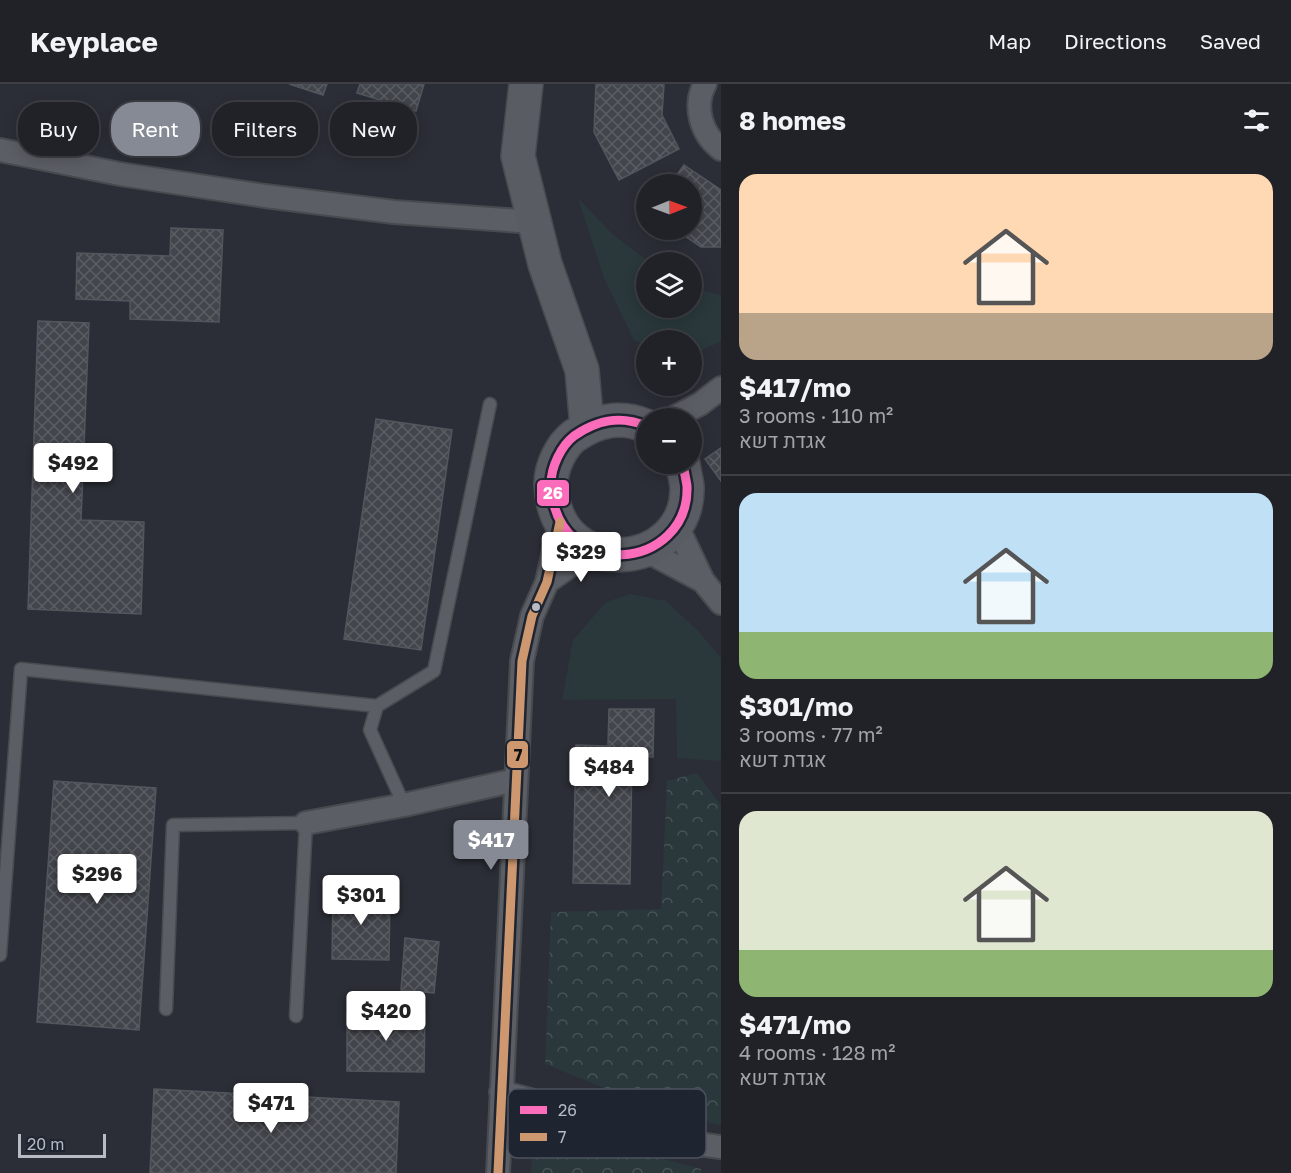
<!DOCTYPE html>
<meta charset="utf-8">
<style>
body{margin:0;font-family:"Golos Text",Heebo,sans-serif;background:#2d2f34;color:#f1f3f6;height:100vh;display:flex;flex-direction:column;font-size:22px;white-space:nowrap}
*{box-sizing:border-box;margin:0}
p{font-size:20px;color:#a2a4a8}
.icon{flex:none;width:33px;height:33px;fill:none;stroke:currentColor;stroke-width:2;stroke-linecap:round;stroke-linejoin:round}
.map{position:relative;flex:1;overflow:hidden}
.sheet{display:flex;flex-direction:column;background:#202228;width:570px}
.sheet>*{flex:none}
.guide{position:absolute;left:18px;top:18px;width:570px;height:54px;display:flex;gap:12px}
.needle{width:39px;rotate:89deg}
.tools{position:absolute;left:636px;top:90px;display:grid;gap:12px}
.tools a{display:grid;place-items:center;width:66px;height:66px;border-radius:50%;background:#202228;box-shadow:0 3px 15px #0003,0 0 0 2px #3d3f45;font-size:30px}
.scale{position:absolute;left:18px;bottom:15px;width:88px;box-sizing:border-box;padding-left:6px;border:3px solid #b6bbc6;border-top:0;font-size:16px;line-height:21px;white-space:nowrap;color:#b6bbc6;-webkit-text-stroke:4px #1f2530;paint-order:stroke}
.price{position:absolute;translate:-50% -51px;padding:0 14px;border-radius:6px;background:#fff;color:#222;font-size:20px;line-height:39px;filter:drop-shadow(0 2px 3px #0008)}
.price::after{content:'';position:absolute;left:50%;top:36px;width:18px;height:14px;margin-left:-9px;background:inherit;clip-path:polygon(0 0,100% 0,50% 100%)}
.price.on{background:#858a94;color:#fff}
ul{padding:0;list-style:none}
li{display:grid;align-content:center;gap:12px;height:318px;padding:0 18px}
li+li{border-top:2px solid #3d3f45}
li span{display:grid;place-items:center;height:186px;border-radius:18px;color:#555}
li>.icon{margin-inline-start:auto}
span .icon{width:108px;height:108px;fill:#fffc;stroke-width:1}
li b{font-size:26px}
h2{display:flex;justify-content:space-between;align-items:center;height:72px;padding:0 18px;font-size:26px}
.pill{padding:0 21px;border-radius:24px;background:#202228;box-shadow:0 3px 15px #0003,0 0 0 2px #3d3f45;font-size:21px;line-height:54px}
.pill.on{background:#858a94;color:#fff}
header{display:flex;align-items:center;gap:36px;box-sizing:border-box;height:84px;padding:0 30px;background:#202228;border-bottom:2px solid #3d3f45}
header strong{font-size:28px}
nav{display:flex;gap:33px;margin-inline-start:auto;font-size:21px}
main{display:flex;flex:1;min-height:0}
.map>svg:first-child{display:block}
.grass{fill:#2a383b}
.park{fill:url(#park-crowns)}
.building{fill:url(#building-cross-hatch);stroke:#53565d;stroke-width:1.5}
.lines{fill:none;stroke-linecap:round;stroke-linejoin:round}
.lane-casing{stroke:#474a4f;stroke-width:15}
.street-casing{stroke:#474a4f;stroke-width:26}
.secondary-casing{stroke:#474a4f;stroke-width:36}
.lane{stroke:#5b5e64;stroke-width:12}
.street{stroke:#5b5e64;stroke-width:22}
.secondary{stroke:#595c62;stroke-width:33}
.bus-1-casing{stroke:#1f2530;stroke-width:14}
.bus-2-casing{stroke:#1f2530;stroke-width:14}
.bus-1{stroke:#fb6dba;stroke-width:9}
.bus-2{stroke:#cd976f;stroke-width:9}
.bus-dot{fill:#b6bbc6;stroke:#1f2530;stroke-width:2}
.key{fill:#1f2530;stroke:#4c525d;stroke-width:1.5}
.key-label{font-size:16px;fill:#b6bbc6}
.line-badge{stroke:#1f2530;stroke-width:2}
.badge-label{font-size:16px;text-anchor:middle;font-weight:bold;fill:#fff}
.pale-badge-label{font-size:16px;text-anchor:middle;font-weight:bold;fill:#111}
</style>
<header>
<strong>Keyplace</strong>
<nav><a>Map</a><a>Directions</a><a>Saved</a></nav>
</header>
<main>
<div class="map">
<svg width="721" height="1089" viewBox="0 0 721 1089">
<defs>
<pattern id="park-crowns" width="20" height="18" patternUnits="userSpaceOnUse" patternTransform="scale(1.5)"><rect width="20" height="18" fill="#2a383b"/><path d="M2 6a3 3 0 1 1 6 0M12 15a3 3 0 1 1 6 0" fill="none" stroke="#475356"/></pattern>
<pattern id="building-cross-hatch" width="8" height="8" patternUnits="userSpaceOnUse" patternTransform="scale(1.5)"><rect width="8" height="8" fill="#42454b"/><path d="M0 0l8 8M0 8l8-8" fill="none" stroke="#5b5e63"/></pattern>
</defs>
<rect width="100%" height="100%" fill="#2b2e36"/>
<path class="grass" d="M578,114L612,150L649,178H646V224H692V204L721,211V257L703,266L692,268V256H646V261L634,256L604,194Z
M630,510L666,517L698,547L721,574V674L718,677L677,674L676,615L562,616L573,556L606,518Z"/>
<path class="park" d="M697,689L721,722V1041L710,1039L609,1006L545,980L551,828L661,825L667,697Z
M533,1040L701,1085V1089H531Z"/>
<path class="building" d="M289,0H327L323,11Z
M360,0H424L416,27L357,9Z
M596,0H664L662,31L679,65L619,96L594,48Z
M684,81L721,106V163H701L676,146H692V100H670Z
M171,144L223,146L219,238L130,235V217L76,215L77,169L170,172Z
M38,237L89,239L81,436L144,438L141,530L28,525Z
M376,335L452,346L421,566L344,555Z
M721,364V397L705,375Z
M609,625H654L653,673H632L630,800L573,799L576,661L608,662Z
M54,697L156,704L139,946L37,938Z
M333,808L390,809L389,876L332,875Z
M405,854L439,858L434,909L401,906Z
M347,929L425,930L424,988L347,987Z
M154,1005L399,1018L396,1089H150Z"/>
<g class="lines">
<g class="lane-casing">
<path id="lane" d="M377,622L434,587L490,320
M0,871L21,585L377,622L370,646L404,721
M166,925L173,741L306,739L296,932"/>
</g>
<g class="street-casing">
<path id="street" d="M705,0C693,22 701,50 721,65
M0,66L120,90L265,112L394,128L534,138
M673,334L700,320L721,304
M676,440L703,497L721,519
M645,466L703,497
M547,498L592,466
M306,739L404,721L516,696
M501,1008L683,1058L721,1063
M498,1089L522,577L532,532L547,498L560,438"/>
</g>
<g class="secondary-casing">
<path id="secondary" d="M526,0L518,72L545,180L582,286L587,343
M646,342C620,331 597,336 574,352C561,362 551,383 551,400C555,501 690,487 687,402C686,395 684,387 683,380"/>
</g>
<use href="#lane" class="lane"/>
<use href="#street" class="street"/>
<use href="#secondary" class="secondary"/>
<g class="bus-1-casing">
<path id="bus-1" d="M646,342C620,331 597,336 574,352C561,362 551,383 551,400C555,501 690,487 687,402C686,395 684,387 683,380"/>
</g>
<g class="bus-2-casing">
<path id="bus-2" d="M498,1089L522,577L532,532L547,498L560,438"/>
</g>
<use href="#bus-1" class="bus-1"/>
<use href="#bus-2" class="bus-2"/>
</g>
<circle class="bus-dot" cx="536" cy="523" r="5"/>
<rect x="508" y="1005" width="198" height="69" rx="9" class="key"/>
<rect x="520" y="1022" width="27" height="8" fill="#fb6dba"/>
<rect x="520" y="1049" width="27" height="8" fill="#cd976f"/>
<g class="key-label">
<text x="558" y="1032">26</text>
<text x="558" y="1059">7</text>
</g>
<g class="line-badge">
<rect x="536" y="395" width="34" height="28" rx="6" fill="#fb6dba"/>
<rect x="506" y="656" width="23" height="29" rx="6" fill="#cd976f"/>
</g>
<g class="badge-label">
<text x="553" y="415">26</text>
</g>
<g class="pale-badge-label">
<text x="518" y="677">7</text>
</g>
</svg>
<div class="tools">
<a><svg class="needle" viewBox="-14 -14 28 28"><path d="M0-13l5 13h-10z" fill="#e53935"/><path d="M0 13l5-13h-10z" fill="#a2a4a8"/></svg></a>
<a><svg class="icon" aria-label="layers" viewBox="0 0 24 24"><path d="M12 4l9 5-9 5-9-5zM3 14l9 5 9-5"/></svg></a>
<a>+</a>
<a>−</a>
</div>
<div class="scale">20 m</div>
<b class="price" style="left:73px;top:410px">$492</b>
<b class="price" style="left:581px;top:499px">$329</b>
<b class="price" style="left:609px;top:714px">$484</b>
<b class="price on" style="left:491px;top:787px">$417</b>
<b class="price" style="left:97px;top:821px">$296</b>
<b class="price" style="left:361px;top:842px">$301</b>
<b class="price" style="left:386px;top:958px">$420</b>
<b class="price" style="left:271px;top:1050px">$471</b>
<div class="guide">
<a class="pill">Buy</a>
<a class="pill on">Rent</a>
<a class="pill">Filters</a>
<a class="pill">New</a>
</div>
</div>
<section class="sheet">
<h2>8 homes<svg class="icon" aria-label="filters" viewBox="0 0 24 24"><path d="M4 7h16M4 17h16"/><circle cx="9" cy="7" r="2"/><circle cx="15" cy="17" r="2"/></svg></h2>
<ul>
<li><span style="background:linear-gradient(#ffd9b3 75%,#b9a48a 0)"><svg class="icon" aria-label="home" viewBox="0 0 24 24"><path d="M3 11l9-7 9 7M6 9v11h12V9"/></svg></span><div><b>$417/mo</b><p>3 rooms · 110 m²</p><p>אגדת דשא</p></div></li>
<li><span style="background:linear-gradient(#bfe0f5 75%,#8fb573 0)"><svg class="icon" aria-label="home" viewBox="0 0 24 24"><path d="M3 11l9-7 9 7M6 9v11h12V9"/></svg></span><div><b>$301/mo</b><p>3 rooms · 77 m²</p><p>אגדת דשא</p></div></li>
<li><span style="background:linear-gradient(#dfe7d0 75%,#8fb573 0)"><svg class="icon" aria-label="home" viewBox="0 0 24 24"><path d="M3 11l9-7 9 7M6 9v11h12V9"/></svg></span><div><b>$471/mo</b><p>4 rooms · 128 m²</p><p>אגדת דשא</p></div></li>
</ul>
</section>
</main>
